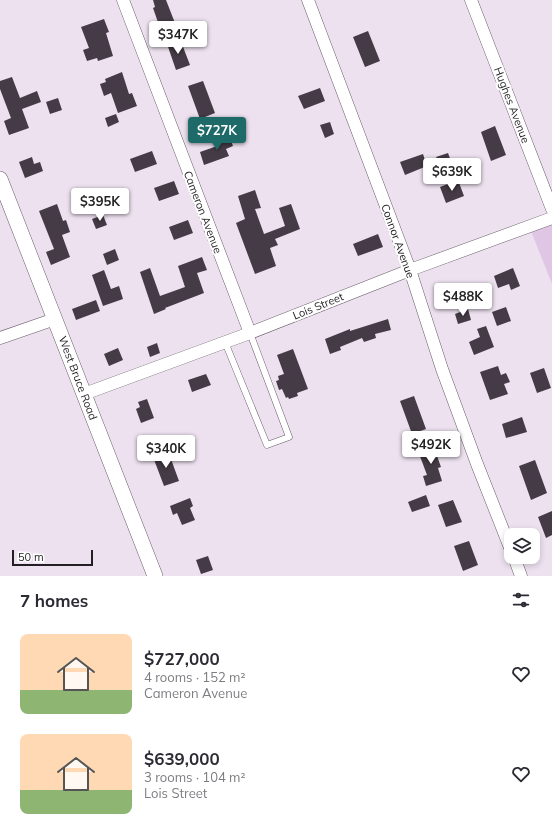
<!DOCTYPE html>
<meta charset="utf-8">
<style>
body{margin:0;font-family:Mulish,sans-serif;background:#f2f2f3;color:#2b2b33;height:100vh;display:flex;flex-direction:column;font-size:15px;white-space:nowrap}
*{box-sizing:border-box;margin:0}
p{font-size:13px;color:#7c7c81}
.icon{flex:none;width:22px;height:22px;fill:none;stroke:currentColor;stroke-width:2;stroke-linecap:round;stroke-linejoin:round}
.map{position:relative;height:576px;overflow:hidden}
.panel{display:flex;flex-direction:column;background:#fff;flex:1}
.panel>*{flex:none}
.controls{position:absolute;left:504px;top:528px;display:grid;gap:8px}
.controls a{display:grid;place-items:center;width:36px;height:36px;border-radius:8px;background:#fff;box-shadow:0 2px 6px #0003;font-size:20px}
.scale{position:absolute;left:12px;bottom:10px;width:81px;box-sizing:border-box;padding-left:4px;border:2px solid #221e23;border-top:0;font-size:11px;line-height:14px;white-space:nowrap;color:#221e23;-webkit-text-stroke:3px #fff;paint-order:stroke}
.price{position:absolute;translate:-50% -34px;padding:0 9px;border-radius:4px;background:#fff;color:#222;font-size:13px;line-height:26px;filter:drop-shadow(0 1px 2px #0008)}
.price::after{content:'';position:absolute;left:50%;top:24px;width:12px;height:9px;margin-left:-6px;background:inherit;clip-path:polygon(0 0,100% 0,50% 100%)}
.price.on{background:#1d6a68;color:#fff}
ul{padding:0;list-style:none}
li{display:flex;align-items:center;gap:12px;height:100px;padding:0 20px}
li span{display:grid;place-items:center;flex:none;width:112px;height:80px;border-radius:8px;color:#555}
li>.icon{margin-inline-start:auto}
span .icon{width:48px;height:48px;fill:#fffc;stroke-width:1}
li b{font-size:17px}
h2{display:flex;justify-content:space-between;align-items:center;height:48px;padding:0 20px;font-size:17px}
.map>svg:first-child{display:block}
.green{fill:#e0c6e5}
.building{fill:#453b46}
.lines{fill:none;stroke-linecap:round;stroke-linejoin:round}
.service-casing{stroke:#6a5f6b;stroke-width:7}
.minor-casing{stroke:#6a5f6b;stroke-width:13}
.tertiary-casing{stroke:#6a5f6b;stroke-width:16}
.service{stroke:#fff;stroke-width:6}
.minor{stroke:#fff;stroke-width:12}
.tertiary{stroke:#fff;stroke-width:15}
.labels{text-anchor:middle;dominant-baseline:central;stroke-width:4;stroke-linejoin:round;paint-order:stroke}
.street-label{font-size:11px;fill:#221e23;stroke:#fff}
</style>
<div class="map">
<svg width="552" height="576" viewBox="0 0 552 576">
<rect width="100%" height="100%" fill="#ede1ef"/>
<path class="green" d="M552,224V284L531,231Z"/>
<path class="building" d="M153,0H166L175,23L160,28L153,8L155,7Z
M104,19L109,32L106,33L113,56L98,61L97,58L87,61L83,50L89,48L81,27Z
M368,31L380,61L365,67L353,37Z
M180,39L190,65L176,70L167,44Z
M122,72L129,94L132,93L137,106L118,113L111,93L104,96L100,84L106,82L105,79Z
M12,77L20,98L37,91L41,102L22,109L29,128L9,135L4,121L11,118L0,89V81Z
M203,81L215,113L200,119L188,86Z
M320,88L325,101L304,109L298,96Z
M58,98L62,110L50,114L46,102Z
M116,114L119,122L108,127L105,118Z
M330,122L334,134L325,138L320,125Z
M495,126L506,155L491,161L481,132Z
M229,135L233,146L226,149L229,156L204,165L200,152L220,145L218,139Z
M152,151L157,164L135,172L130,159Z
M448,153L452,164L441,168L436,157Z
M423,154L427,166L405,175L400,162Z
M32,157L34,164L40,162L43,171L25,178L19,162Z
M458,180L464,196L446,203L440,187Z
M174,181L179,194L159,201L154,188Z
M255,190L261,208L255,209L264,234L285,226L279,208L291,204L300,229L275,239L278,245L270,248L276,266L255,274L236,223L245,219L238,196Z
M57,204L63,221L66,220L70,232L62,235L70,257L51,265L46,252L54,249L39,211Z
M103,215L107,225L96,229L92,219Z
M188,220L193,233L174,240L169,227Z
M378,234L383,247L358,256L353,244Z
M115,249L119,260L107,265L103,254Z
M202,257L207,270L197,273L204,293L165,308L166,309L154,314L140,272L150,268L160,296L185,287L178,266Z
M513,268L520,286L511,290L509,284L498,288L494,276Z
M104,270L111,289L119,286L123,299L103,306L92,275Z
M96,300L100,311L76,320L72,309Z
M506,307L511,321L497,326L492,312Z
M468,309L471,320L458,324L455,314Z
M388,319L391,330L375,334L376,338L364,342L362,338L340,347L341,350L330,354L325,339L350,329V331Z
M486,326L494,347L474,355L469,342L480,337L477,329Z
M157,343L160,353L150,357L147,347Z
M118,348L123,360L109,366L104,354Z
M293,349L308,389L297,393L298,396L289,399L288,397L286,398L282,389L279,390L276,381L279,380L278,376L284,374L277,355Z
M498,366L501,375L506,373L510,382L504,384L508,394L490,400L480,372Z
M544,368L551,388L537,393L530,373Z
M206,374L211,385L192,392L188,380Z
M414,396L426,429L412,434L400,401Z
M147,399L154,418L141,423L136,409L140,407L138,402Z
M522,417L527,432L506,438L502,424Z
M433,445L441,467L438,468L442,481L426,486L423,476L427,475L418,451Z
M168,451L179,481L164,486L153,457Z
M535,460L547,493L531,500L519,466Z
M426,495L430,506L412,512L408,502Z
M190,498L193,506L190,508L195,520L182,525L177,513L173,515L170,506Z
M453,500L462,522L446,527L438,505Z
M552,511V535L546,538L538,517Z
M469,541L478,565L463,571L454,546Z
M208,556L213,570L201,574L196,560Z"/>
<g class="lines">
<g class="service-casing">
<path id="service" d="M225,342L267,445L289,437L250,333"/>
</g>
<g class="minor-casing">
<path id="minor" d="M123,0L250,333
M308,0L410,270L442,369L477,464L511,550
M471,0L552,209
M0,338L55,319
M84,394L250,333L410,270L552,218
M514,557L521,576"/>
</g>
<g class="tertiary-casing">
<path id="tertiary" d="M0,179L155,576"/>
</g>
<use href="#service" class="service"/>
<use href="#minor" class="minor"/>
<use href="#tertiary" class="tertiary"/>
</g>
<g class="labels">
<g class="street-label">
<text transform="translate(512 105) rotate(69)">Hughes Avenue</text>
<text transform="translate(203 212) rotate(69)">Cameron Avenue</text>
<text transform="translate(398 241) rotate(70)">Connor Avenue</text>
<text transform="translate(318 306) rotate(-22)">Lois Street</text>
<text transform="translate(78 378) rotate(69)">West Bruce Road</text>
</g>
</g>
</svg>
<div class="controls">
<a><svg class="icon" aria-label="layers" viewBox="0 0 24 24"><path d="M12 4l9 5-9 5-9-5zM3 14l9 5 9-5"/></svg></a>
</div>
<div class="scale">50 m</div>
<b class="price" style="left:178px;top:55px">$347K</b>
<b class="price on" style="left:217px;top:151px">$727K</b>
<b class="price" style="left:452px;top:192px">$639K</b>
<b class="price" style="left:100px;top:222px">$395K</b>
<b class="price" style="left:463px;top:317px">$488K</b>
<b class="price" style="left:431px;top:465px">$492K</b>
<b class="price" style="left:166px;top:469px">$340K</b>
</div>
<section class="panel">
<h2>7 homes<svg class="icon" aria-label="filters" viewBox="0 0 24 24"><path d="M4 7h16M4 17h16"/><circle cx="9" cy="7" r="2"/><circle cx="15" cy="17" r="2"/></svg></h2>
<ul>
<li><span style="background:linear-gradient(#ffd9b3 70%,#8fb573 0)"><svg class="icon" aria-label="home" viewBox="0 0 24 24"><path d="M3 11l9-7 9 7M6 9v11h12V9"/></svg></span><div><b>$727,000</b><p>4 rooms · 152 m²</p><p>Cameron Avenue</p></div><svg class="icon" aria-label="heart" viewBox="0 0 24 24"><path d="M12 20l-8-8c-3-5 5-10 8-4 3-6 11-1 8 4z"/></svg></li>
<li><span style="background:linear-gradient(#ffd9b3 70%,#8fb573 0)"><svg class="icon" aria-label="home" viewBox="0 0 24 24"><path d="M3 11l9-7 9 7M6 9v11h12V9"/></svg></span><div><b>$639,000</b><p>3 rooms · 104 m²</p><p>Lois Street</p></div><svg class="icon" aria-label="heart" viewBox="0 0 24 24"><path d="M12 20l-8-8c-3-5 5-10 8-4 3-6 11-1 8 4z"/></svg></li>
</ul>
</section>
